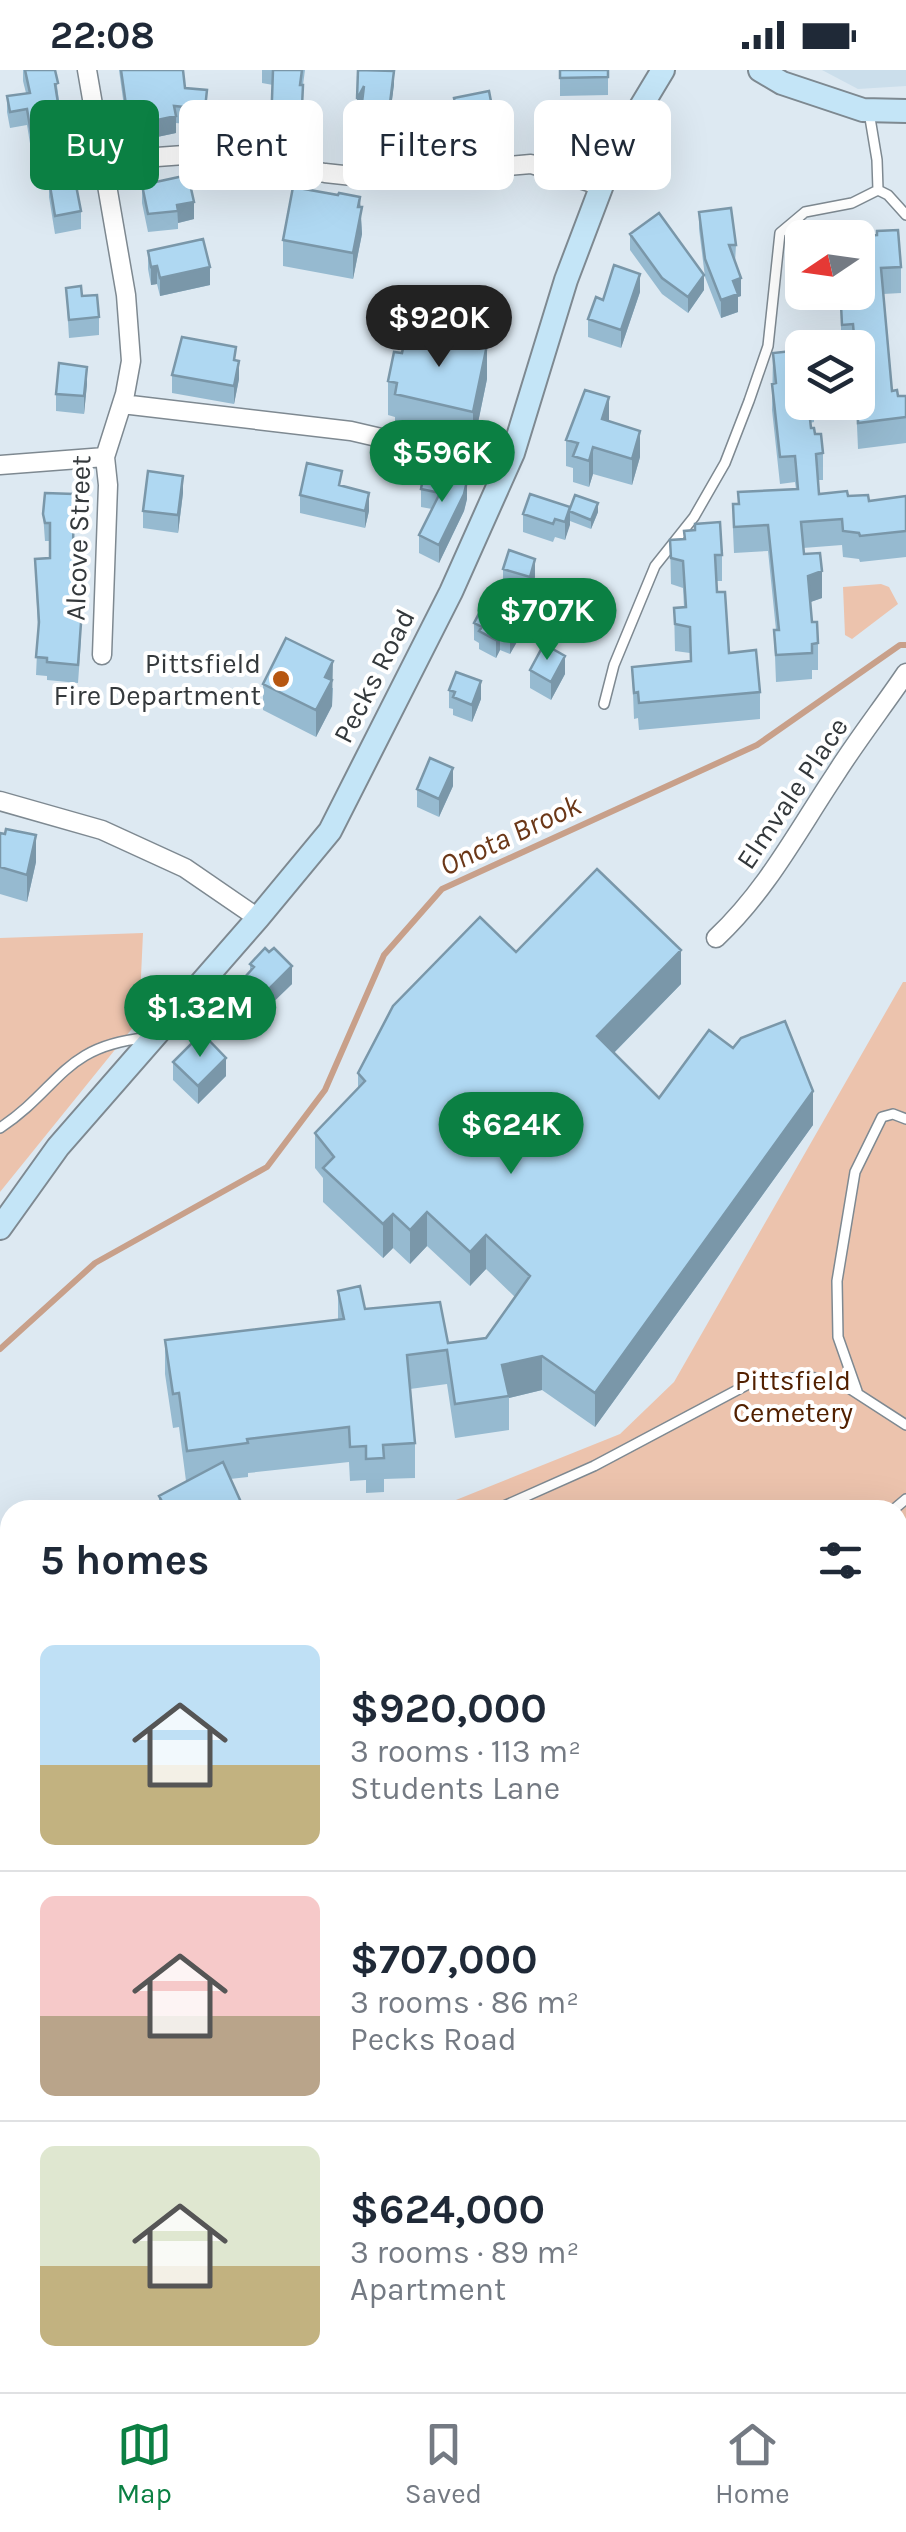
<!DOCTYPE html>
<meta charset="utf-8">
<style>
body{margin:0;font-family:Karla,sans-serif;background:#f6f6f7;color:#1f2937;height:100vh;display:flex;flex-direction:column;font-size:38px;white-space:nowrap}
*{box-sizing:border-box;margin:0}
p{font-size:32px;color:#747a83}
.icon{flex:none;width:55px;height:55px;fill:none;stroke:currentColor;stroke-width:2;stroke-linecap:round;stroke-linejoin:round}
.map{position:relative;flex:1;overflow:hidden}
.drawer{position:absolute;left:0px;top:1430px;width:908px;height:892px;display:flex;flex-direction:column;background:#fff;border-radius:30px 30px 0 0;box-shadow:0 10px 40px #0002}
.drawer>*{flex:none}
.banner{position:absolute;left:30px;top:30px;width:848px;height:90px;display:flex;gap:20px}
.needle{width:65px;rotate:257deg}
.fabs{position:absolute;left:785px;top:150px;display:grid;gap:20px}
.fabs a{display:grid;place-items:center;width:90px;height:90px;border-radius:15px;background:#fff;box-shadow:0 10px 40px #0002;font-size:50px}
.price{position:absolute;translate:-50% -85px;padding:0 22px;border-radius:35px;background:#0b8043;color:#fff;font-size:32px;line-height:65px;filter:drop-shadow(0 2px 5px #0008)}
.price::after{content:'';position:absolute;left:50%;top:60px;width:30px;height:22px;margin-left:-15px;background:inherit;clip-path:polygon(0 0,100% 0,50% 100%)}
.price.current{background:#222;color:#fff}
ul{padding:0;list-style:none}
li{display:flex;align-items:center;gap:30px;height:250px;padding:0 40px}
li+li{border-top:2px solid #e0e1e3}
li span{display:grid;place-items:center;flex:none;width:280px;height:200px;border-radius:15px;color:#555}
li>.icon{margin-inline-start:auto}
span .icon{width:120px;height:120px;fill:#fffc;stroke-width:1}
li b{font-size:42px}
h2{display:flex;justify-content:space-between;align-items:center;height:120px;padding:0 40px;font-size:42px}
.pill{padding:0 35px;border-radius:15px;background:#fff;box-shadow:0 10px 40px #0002;font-size:35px;line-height:90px}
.pill.current{background:#0b8043;color:#fff}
.status{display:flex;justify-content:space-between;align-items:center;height:70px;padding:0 50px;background:#fff;direction:ltr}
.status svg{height:28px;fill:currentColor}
.dock{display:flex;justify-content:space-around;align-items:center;height:140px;border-top:2px solid #e0e1e3;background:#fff;font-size:28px;color:#747a83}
.dock a{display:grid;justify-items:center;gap:5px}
.dock .current{color:#0b8043}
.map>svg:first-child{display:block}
.built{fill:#cbdeeb}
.green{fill:#ecc3ad}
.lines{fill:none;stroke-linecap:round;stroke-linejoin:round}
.stream{stroke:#c8a08a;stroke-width:6}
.lane-casing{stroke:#7e8991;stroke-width:12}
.street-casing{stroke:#7e8991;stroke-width:21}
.secondary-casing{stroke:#7e8991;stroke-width:26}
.lane{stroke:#fff;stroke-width:9}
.street{stroke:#fff;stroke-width:18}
.secondary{stroke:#c4e5f7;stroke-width:22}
.wall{fill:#96bad0}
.shaded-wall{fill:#7a97a9}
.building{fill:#afd8f2;stroke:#7a97a9;stroke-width:2.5}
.poi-dot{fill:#b75711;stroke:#fff;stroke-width:4}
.labels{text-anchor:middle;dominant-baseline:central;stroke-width:8;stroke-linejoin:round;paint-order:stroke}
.street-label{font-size:28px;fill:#34393c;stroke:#fff}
.poi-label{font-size:28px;fill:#34393c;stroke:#fff;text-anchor:end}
.park-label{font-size:28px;fill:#522000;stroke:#fff}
.water-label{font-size:30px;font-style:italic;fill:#6b3717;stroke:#fff}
</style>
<div class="status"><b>22:08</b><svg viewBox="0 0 49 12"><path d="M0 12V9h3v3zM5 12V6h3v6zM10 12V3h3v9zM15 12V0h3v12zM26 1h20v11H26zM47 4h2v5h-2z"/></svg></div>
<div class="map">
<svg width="906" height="2322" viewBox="0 0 906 2322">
<rect width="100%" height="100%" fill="#dde9f2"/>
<path class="built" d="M822,0H906V16L858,19Z"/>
<path class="green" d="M881,514L889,517L898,534L852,569L845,565L843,517Z
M143,863L139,950L0,1122V868Z
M903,912H906V2322H0V1611L10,1608V2312H898V1440H431L620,1364L674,1312Z"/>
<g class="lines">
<path class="stream" d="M0,1279L95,1193L267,1097L325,1020L384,885L442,819L757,675L900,575H906"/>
<g class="lane-casing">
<path id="lane" d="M869,42L877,90L878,120L888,125L906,145
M604,634L614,595L655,496L694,447L725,393L749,331L768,276L780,163L805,142L852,133L878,120
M0,1058C60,1018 63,976 145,968
M857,1321L838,1267L837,1211L855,1102L882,1047L893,1044L906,1049
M495,1440L594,1396L756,1310L809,1307L841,1313L906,1355
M893,1440L906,1429
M898,1733L906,1736
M0,1765L10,1764
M0,1950H10
M898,1996L906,1995
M898,2197L906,2196
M37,2312L41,2322
M337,2312L338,2322
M699,2312L700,2322"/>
</g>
<g class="street-casing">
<path id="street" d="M87,0L126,225L131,291L125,324L105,387L108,415L102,585
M102,91L198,84L230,86L325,103L371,108L531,94L602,116
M122,334L351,361L506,397
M0,395L105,387
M0,731L102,760L185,798L258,848
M716,868C767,820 797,762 835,705C857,670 883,637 906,603"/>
</g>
<g class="secondary-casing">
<path id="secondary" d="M760,0L782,13L863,40L906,41
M0,1158L58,1077L258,848L330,761L451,522L513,383L566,210L616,78L663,0"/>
</g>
<use href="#lane" class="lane"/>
<use href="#street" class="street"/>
<use href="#secondary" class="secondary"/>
</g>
<path class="wall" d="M23,0H55L65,77V93L34,98L27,55L10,58L7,42V26L26,23L23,11Z
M119,0H183L185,18L207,37L205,56L176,53V63L129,73Z
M262,0H305L303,15L301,76L271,75L273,15L262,13Z
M358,0L394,14L385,86L365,84V80L358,79L362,34L357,43Z
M608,0V25L560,26V8Z
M454,28L494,47V65L459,72L454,46Z
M49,110L81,141V159L55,164L49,127Z
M142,115L194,149L178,153V159L148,162L142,133Z
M360,137L362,164L353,209L283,196V170Z
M699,142L736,175L735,193L741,226L738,227V242L721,248L705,207L699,159Z
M630,164L704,220L688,243L662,224L630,180Z
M858,168L901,197V223L883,224L892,321L898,326H906V373L858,379L856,332H858V278H842L841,261V235L858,234V227L814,230V222H858Z
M148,181L210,215L160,226L157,214L151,215L148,199Z
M66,218L82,226L99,247V265L69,268Z
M640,222L621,278L588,267V249L603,230Z
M773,283L802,332H814V352L810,353L811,358L815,364L823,383V410H818L819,424L848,426L869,431L906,426V487L860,492L859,489L843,487L842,475L803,478L804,484L822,528L810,532L812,552L818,573V600H812V609L776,612L774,560H776L768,481L734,483L733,460V434H738V422L796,419L795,412L780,414L772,340Z
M236,290L239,309L234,334L172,323V305Z
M487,309L473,377L395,358V347L388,345V311Z
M87,314L84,344L56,341V324Z
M609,352L640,387L632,415L593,404L589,417L573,412V398L566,396V370Z
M342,416L369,441L365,458L300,443V425Z
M421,419L467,429L464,441L439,493L419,483V465L432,439L421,437Z
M183,423L178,463L143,458V441Z
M570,437L598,442L591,459L570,451L565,470L555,467L553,472L523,462V444Z
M43,444L74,479L76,526L81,571L78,613L47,610V606L36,605L38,560L35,489L50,488V471H45Z
M670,470L722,485V511H717V522L729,583L760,622V649L639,660L638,648L634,649L632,597L690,591V583L675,581L674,538L684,537L683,518L671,514Z
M503,499L535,507L530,525L503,517Z
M484,534L518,570L510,584L500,580L496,588L479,579V573L474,570V553Z
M530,600L565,604L551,630L530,618Z
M263,614L333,618L332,636L316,667L263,640Z
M449,620L481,629L472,652L453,645V639L449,638Z
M453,716L439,747L417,737V719Z
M0,763L36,792L27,832L0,824Z
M516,882L681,914L614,983L659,1028L813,1055L595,1357L542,1320L509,1328V1360L455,1368L447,1314L410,1319L415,1373V1408L384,1409V1422L366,1423V1410L350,1411L349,1392L248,1403V1407L230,1409L240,1440H159V1426L186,1411L179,1357L173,1358L165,1304V1270L338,1250V1221L365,1239L448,1273L486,1268L515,1227L486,1199L470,1216L427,1176L410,1194L393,1178L383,1188L323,1132V1108L315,1098V1063L358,1019V1003Z
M250,894L292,914L263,942L245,924V907L250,901Z
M173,992L226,1006L198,1034L173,1010Z"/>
<path class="shaded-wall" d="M394,1V14L385,86V73Z
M364,16V30L357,43V29Z
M176,46V63L129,73V56Z
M360,127L362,164L353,209V183Z
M194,132V149L178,153L177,135Z
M157,196V214L151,215V197Z
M210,197V215L160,226V208Z
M640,204V222L621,278V260Z
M704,205V220L688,243V227Z
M741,208V226L738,227V242L721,248V230L733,211Z
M487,275V309L473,377V342Z
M239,291V309L234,334V316Z
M87,297V314L84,344V326Z
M609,327V354L602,349Z
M640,361V387L632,415V389Z
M593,377V404L589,417V391Z
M183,406V423L178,463V445Z
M467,411V429L464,441L439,493V475Z
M369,423V441L365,458V441Z
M598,433V442L591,459V450Z
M570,437V455L565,470V452Z
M535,489V507L530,525V507Z
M822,501V528L808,533V506Z
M518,552V570L510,584V566Z
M500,562V580L496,588V570Z
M565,586V604L551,630V612Z
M333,591L332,636L316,667V640L325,607Z
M481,611V629L472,652V635Z
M453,698V716L439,747V729Z
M36,765V792L27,832V805Z
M681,880V914L597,1000V966Z
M292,896V914L263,942V925Z
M226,988V1006L198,1034V1016Z
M813,1021V1055L595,1357V1323Z
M427,1142V1176L410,1194V1160Z
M393,1144V1178L383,1188V1154Z
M486,1165V1199L470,1216V1182Z
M542,1286V1320L509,1328L502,1295Z
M240,1430V1440H218Z"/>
<path class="building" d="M25,0H55L58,13L55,14L65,77L34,81L27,39L10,42L7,26L30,23Z
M121,0H183L185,18L207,20L205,39L174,36L176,46L129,56Z
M273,0H302L300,15H303L301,58L271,57Z
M358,0L394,1L385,73L365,71L366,66L358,65L364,16L357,29Z
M560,0H608V7L560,8Z
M489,21L494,47L459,54L454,28Z
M74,105L81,141L55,146L49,110Z
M188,105L194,132L177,135L178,141L148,144L142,115Z
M293,117L338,125L339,123L360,127L358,137H362L353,183L283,170Z
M731,138L736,175H729L741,208L733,211L738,224L721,230L705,189L699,142Z
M659,143L704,205L688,227L662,208L630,164Z
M898,160L901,197L881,198L892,321L897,320L898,326H906V347L858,353V278H855L853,254L842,255L841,235L860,234L858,168H833L877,165V161Z
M203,169L210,197L160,208L157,196L151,197L148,181Z
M614,195L640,204L621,260L588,249L596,227L603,230Z
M81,216L82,226L97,225L99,247L69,250L66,218Z
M407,259L487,275L473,342L395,324L397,313L388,311L394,282L402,283Z
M182,267L236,277L234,290L239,291L234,316L172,305Z
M802,280V332H808L811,358H814L815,364H821L823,383L816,384L819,424L847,421L848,426L868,425L869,431L906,426V461L860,466L859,463L843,461L842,449L801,452L804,484L820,483L822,501L808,506L812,552H817L818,573L812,574V583L776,585L774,560H779L768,455L734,457L733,434H739L738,422L798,419L795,386L780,387L772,314L776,313L773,283Z
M59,293L87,297L84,326L56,324Z
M585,320L609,327L602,349L640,361L632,389L593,377L589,391L573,386L578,373L566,370Z
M307,393L342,401L339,415L369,423L365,441L300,425Z
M148,401L183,406L178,445L143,441Z
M424,402L467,411L464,424L439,475L419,465L440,423L421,419Z
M45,423L74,424L73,479H76L75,526H79L81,553L78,595L47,592V588L36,587L39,552L35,489L50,488V453H45L43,444Z
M530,424L570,437L565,452L555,449L553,454L523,444Z
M575,425L598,433L591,450L569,441Z
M720,452L722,485H715L717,522H725L729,583L756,580L760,622L639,633L638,622L634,623L632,597L691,591L690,557L675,554L674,538L686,537L683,491L671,488L670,470L685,469L684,461L695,460V454Z
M509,480L535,489L530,507L503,499Z
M484,534L518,552L510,566L500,562L496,570L479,561L482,557L474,553Z
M286,568L333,591L325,607L332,610L316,640L263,614Z
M544,574L565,586L551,612L530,600Z
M456,602L481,611L472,635L453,627L455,622L449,620Z
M430,688L453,698L439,729L417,719Z
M6,759L36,765L27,805L0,797V763L5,764Z
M597,799L681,880L597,966L659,1028L709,960L733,978L741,968L785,951L813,1021L595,1323L542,1286L502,1295L509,1326L455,1334L447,1280L407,1285L415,1373L383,1375L384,1388L366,1389V1376L350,1377L349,1357L247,1369L248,1373L187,1381L179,1323L173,1324L165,1270L344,1249L338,1221L360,1216L365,1239L440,1232L448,1273L486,1268L530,1206L486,1165L470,1182L427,1142L410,1160L393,1144L383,1154L323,1098L334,1087L315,1063L365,1011L358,1003L393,936L480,847L516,882Z
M265,878L269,882L274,878L292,896L263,925L245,907L254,897L250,894Z
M202,963L226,988L198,1016L173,992Z
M223,1392L240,1430L218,1440H167L159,1426Z"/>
<circle class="poi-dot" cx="281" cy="609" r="10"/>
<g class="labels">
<g class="street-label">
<text transform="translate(78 468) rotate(-88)">Alcove Street</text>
<text transform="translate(374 606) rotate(-63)">Pecks Road</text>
<text transform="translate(792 723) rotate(-56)">Elmvale Place</text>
</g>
<g class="poi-label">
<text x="261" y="593">Pittsfield<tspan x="261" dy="32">Fire Department</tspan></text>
</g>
<g class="park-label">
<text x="793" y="1310">Pittsfield<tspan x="793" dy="32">Cemetery</tspan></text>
</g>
<g class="water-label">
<text transform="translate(510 765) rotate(-25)">Onota Brook</text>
</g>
</g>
</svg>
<div class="fabs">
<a><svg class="needle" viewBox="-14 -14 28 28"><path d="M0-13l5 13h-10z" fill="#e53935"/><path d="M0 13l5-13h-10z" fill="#747a83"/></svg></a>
<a><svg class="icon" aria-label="layers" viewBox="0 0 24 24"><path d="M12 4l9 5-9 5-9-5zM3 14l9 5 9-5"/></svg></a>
</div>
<b class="price current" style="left:439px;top:300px">$920K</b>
<b class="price" style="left:442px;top:435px">$596K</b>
<b class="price" style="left:547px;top:593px">$707K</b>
<b class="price" style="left:200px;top:990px">$1.32M</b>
<b class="price" style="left:511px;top:1107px">$624K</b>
<div class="banner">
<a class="pill current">Buy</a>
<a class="pill">Rent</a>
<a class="pill">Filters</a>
<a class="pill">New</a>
</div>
<section class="drawer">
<h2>5 homes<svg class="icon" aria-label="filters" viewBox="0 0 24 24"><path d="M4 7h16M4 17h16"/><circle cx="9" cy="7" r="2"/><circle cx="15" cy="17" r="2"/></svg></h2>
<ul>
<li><span style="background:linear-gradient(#bfe0f5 60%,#c2b280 0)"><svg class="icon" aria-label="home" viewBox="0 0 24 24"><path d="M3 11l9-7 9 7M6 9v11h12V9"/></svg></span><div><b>$920,000</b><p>3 rooms · 113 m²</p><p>Students Lane</p></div></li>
<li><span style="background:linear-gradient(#f6c9c9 60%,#b9a48a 0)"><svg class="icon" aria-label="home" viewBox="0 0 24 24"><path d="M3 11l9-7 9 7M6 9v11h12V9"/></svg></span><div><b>$707,000</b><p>3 rooms · 86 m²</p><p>Pecks Road</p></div></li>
<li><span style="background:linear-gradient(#dfe7d0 60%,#c2b280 0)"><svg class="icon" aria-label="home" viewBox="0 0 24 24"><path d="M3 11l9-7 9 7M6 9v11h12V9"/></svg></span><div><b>$624,000</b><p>3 rooms · 89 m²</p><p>Apartment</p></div></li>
</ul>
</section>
</div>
<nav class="dock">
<a class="current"><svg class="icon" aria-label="map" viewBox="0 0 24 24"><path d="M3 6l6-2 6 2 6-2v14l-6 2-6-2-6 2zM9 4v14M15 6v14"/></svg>Map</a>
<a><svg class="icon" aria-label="saved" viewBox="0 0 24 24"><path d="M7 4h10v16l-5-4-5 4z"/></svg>Saved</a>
<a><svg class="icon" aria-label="home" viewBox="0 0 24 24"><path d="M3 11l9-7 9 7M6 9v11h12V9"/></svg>Home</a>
</nav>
